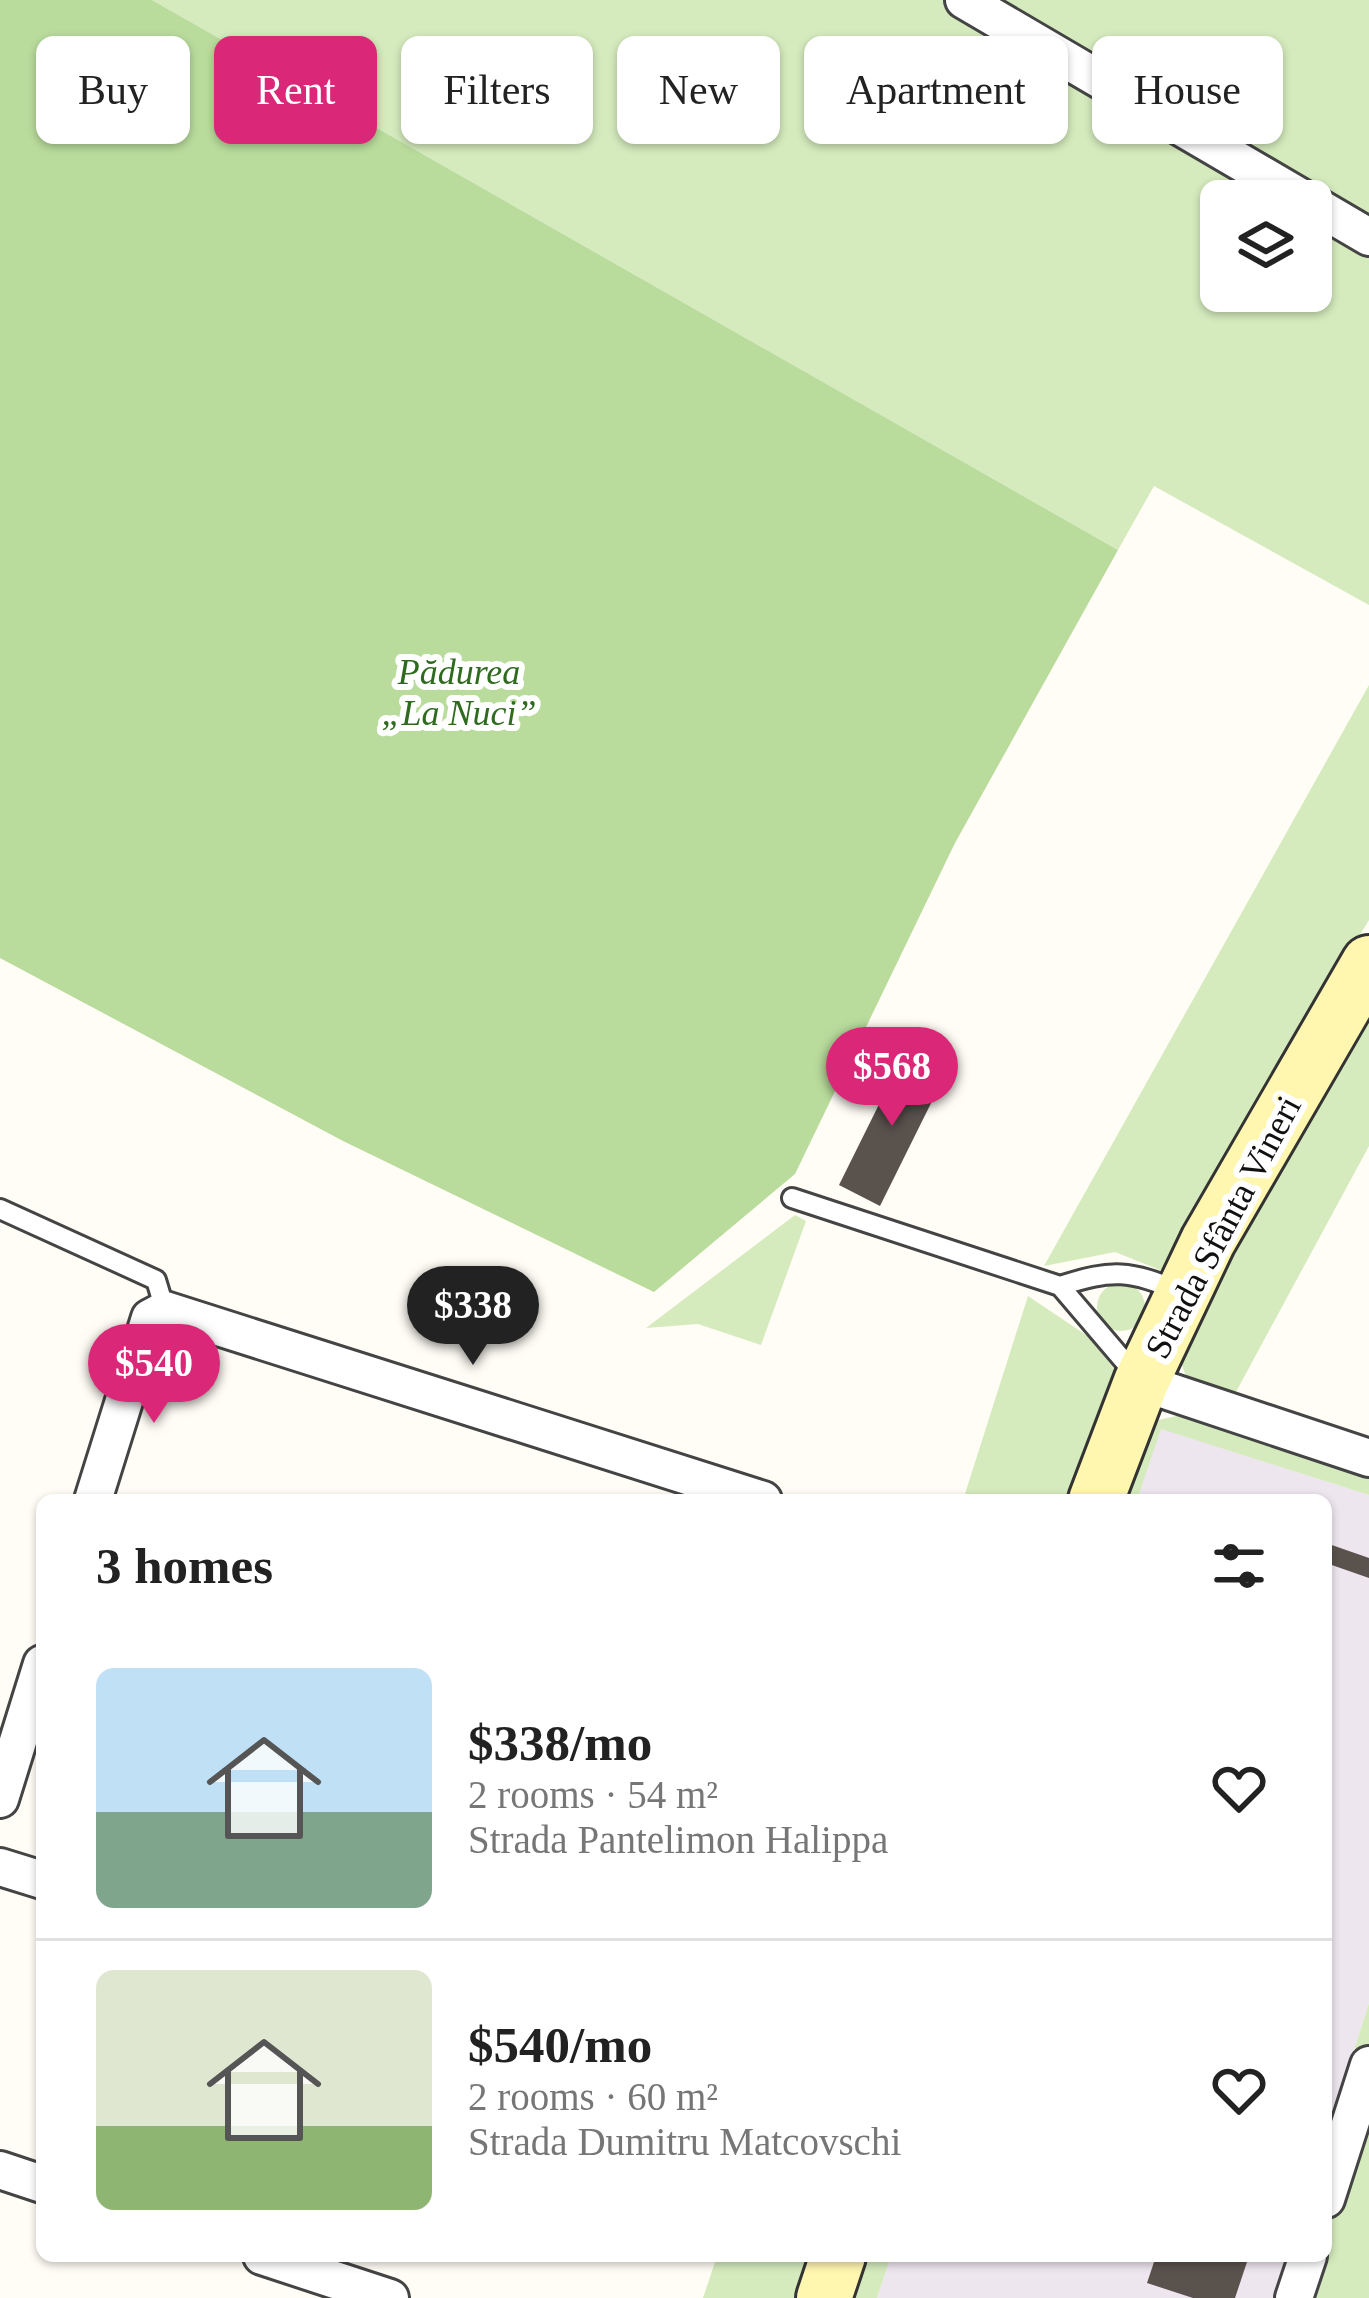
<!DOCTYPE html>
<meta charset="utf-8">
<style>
body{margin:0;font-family:"Times New Roman",serif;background:#f2f2f2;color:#222;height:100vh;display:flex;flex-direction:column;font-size:45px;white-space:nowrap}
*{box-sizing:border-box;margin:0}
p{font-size:39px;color:#767676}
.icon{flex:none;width:66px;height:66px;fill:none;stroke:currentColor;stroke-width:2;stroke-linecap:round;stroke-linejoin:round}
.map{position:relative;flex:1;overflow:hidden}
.side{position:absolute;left:36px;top:1494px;width:1296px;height:768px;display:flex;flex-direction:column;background:#fff;border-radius:18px;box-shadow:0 3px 9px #0004}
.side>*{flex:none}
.hud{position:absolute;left:36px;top:36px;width:1299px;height:108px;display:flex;gap:24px}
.tools{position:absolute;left:1200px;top:180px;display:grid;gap:24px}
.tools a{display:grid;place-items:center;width:132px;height:132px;border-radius:18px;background:#fff;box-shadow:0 3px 9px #0004;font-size:60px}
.price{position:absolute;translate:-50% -102px;padding:0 27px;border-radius:42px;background:#db2777;color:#fff;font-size:39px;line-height:78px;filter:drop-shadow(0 3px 6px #0008)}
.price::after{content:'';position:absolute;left:50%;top:72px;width:36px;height:27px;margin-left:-18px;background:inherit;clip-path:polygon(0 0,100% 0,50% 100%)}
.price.selected{background:#222;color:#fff}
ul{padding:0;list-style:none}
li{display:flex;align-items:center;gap:36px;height:300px;padding:0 60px}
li+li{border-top:3px solid #e0e0e0}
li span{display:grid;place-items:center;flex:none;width:336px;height:240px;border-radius:18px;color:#555}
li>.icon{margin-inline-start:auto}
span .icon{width:144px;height:144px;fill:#fffc;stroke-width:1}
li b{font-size:51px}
h2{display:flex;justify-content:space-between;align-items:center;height:144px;padding:0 60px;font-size:51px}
.chip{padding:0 42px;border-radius:18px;background:#fff;box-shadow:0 3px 9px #0004;font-size:42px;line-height:108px}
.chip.selected{background:#db2777;color:#fff}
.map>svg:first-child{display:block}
.industrial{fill:#eee6ef}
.green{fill:#d5ebbd;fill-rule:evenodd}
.forest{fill:#b9dc9c}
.building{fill:#5a524d}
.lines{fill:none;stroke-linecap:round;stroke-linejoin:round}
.lane-casing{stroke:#444;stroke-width:24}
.street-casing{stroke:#444;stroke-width:42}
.secondary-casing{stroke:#333;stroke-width:60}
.lane{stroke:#fff;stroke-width:18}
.street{stroke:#fff;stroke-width:36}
.secondary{stroke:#fff6b0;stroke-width:54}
.labels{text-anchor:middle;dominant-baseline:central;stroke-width:12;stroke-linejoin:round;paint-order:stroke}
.park-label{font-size:36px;font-style:italic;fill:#2f6b1f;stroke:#fff}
.street-label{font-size:36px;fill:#111;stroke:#fff}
</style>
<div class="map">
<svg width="1369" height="2298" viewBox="0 0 1369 2298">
<rect width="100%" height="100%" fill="#fffdf5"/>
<path class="industrial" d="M1160,1428L1369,1495V2003L1326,2138V1500H1137Z
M891,2256H1288L1275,2298H877Z"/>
<path class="green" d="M152,0H1369V605L1154,486L1118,550ZM1221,201H1311V291H1221Z
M1369,685V920L1295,1042L1175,1267L1160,1270L1115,1252L1044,1266Z
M1369,995V1146L1230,1403L1187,1379L1179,1357L1181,1340Z
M795,1215L806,1221L761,1345L698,1324L646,1328Z
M1097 1307a24 24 0 1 1 48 0a24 24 0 1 1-48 0Z
M1028,1296L1089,1337L1119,1375L1071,1500H963Z
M1190,1413L1369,1467V1495L1161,1429L1137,1500H1115L1145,1423Z
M1369,2003V2298H1275L1288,2256H1326V2138Z
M717,2256H815L801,2298H703Z
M855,2256H891L877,2298H841Z"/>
<path class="forest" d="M0,0H152L1118,550L955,843L795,1174L654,1292L343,1141L0,958Z"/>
<path class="building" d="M905,1052L946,1073L880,1206L839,1185Z
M1326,1543L1369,1558V1578L1326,1563Z
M1156,2256H1249L1235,2298H1193L1147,2283Z"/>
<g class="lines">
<g class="lane-casing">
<path id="lane" d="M792,1198L1060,1286L1135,1374
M0,1209L156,1280L165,1310
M1060,1286C1113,1269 1129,1270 1181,1292"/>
</g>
<g class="street-casing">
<path id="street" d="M964,0L1307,201
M1311,203L1369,237
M1141,1382L1369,1458
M93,1500L150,1318L165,1310L763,1500
M0,1799L42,1664
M0,1867L42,1880
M0,2170L42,2184
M1326,2199L1369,2065
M262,2256L390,2298
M1294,2298L1308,2256"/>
</g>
<g class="secondary-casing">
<path id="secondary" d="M1096,1500L1141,1382L1208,1241L1369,963
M824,2298L838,2256"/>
</g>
<use href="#lane" class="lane"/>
<use href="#street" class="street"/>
<use href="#secondary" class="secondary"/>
</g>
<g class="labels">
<g class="park-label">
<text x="459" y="672">Pădurea<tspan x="459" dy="41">„La Nuci”</tspan></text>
</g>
<g class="street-label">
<text transform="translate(1223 1227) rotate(-62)">Strada Sfânta Vineri</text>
</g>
</g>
</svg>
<div class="tools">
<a><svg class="icon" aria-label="layers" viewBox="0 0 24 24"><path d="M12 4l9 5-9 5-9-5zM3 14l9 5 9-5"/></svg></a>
</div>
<b class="price" style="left:892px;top:1129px">$568</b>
<b class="price selected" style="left:473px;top:1368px">$338</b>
<b class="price" style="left:154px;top:1426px">$540</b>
<div class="hud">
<a class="chip">Buy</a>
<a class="chip selected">Rent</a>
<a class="chip">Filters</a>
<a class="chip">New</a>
<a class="chip">Apartment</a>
<a class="chip">House</a>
</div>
<section class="side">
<h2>3 homes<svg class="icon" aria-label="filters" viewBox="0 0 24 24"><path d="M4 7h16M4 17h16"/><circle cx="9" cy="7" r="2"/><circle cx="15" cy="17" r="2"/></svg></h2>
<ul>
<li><span style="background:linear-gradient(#bfe0f5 60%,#7fa58c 0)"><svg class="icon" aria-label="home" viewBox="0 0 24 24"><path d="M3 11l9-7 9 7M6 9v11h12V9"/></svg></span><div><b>$338/mo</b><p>2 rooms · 54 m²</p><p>Strada Pantelimon Halippa</p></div><svg class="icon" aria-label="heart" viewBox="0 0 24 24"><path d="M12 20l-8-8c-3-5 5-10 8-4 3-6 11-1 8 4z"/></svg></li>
<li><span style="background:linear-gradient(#dfe7d0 65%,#8fb573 0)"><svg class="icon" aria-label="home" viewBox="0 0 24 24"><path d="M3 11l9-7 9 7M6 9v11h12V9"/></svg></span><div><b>$540/mo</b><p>2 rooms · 60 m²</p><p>Strada Dumitru Matcovschi</p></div><svg class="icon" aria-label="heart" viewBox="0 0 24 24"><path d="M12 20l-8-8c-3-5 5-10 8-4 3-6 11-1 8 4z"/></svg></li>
</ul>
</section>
</div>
